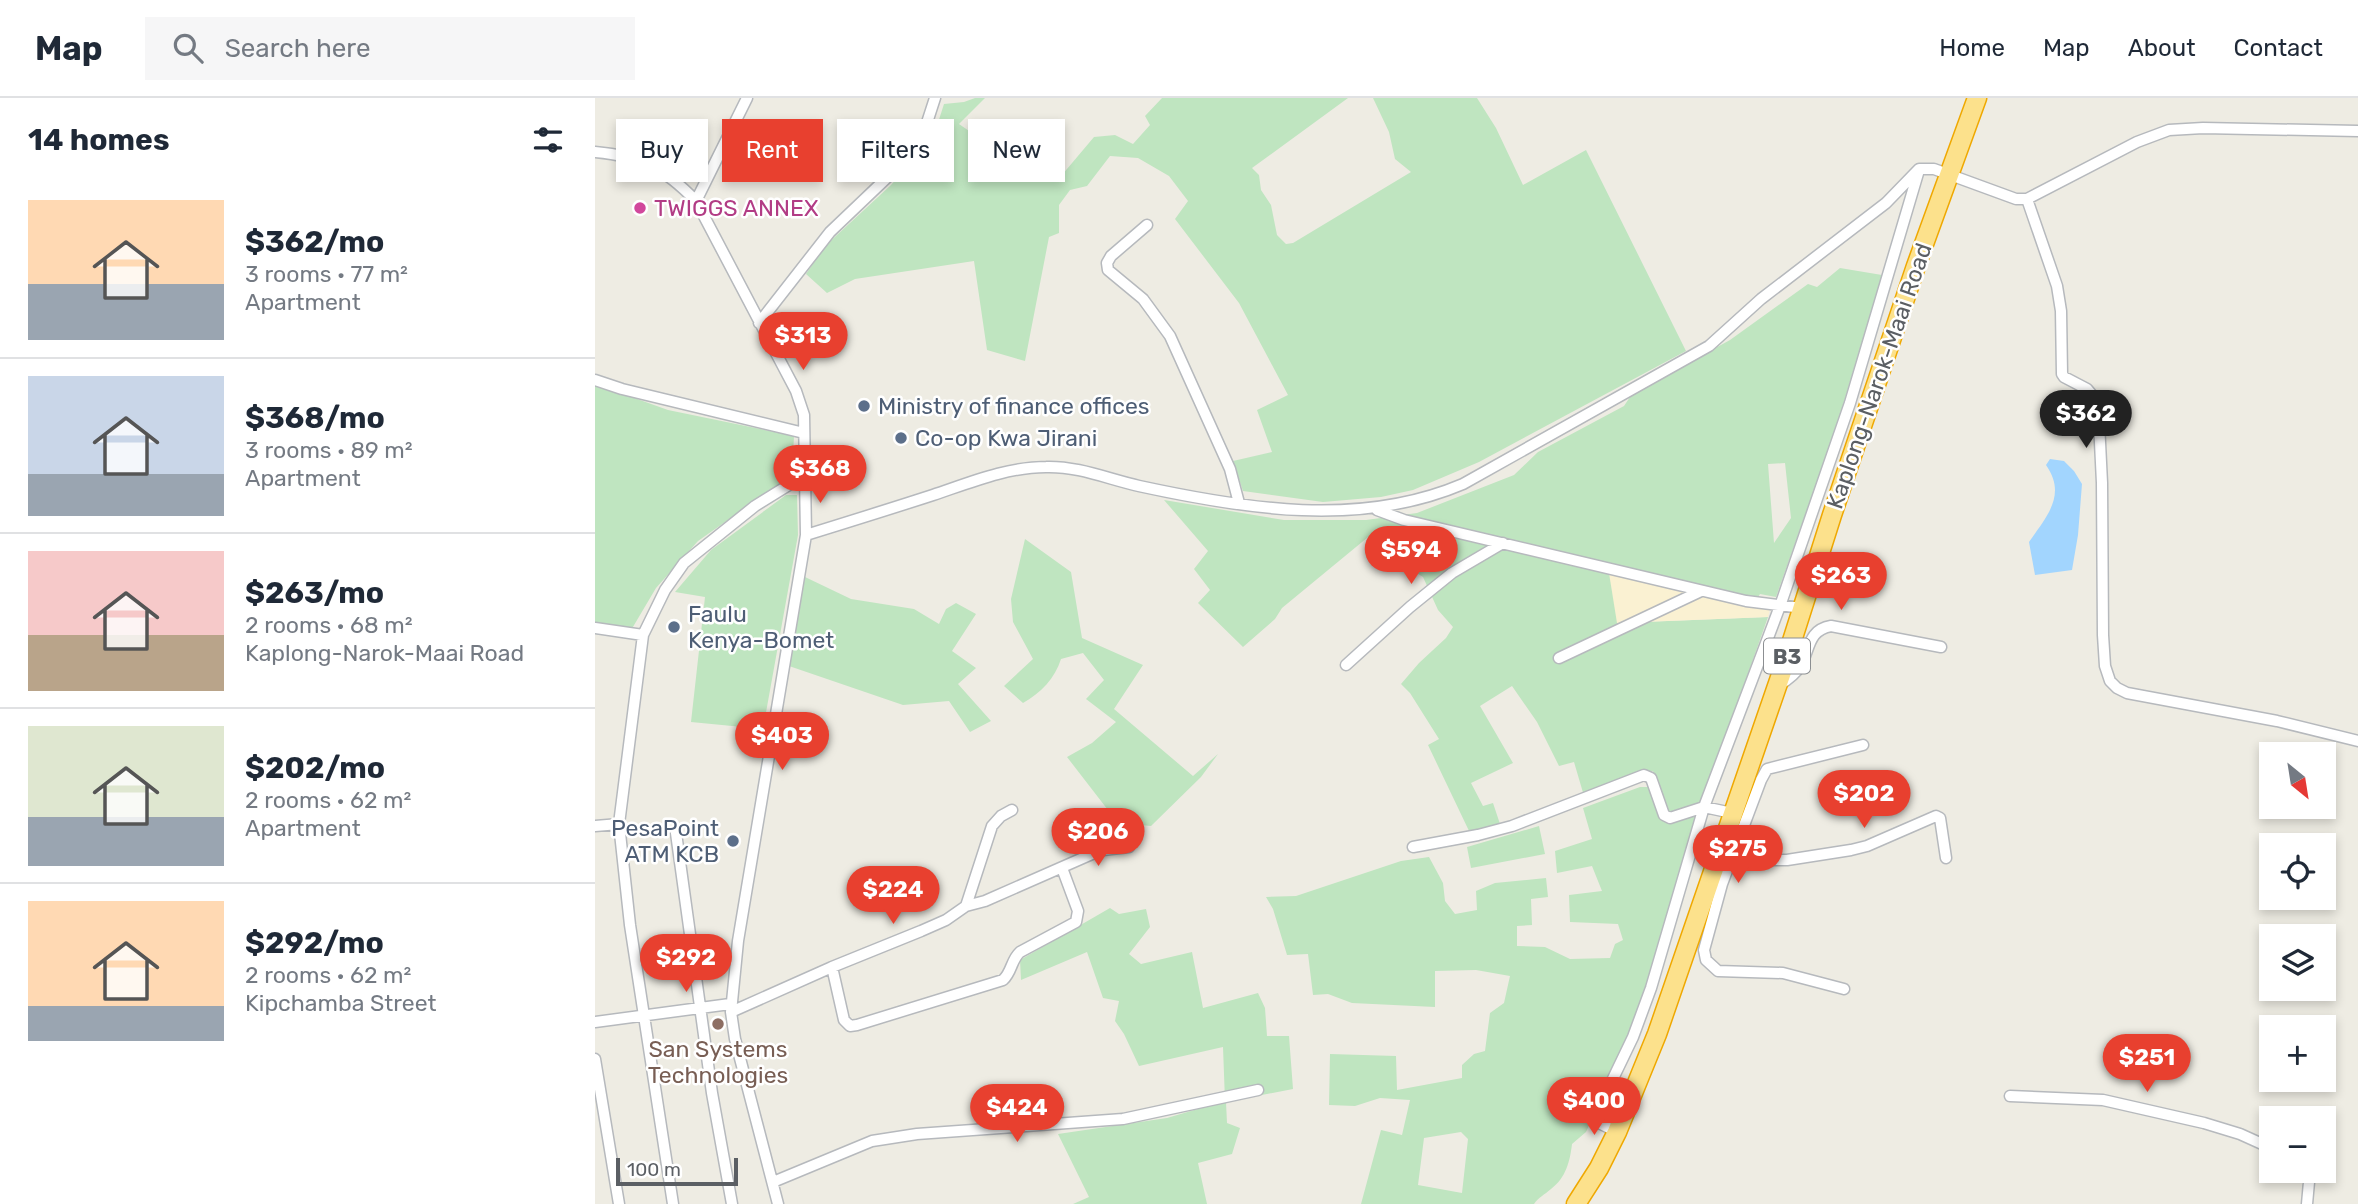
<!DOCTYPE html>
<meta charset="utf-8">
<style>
body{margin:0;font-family:Rubik,sans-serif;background:#f6f6f7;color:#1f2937;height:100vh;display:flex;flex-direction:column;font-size:26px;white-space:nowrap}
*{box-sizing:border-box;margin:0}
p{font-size:23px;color:#747a83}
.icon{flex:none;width:38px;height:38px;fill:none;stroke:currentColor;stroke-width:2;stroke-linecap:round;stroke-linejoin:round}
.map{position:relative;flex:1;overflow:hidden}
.drawer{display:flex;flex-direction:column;background:#fff;width:595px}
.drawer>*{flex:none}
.guide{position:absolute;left:21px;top:21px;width:665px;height:63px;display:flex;gap:14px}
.needle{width:46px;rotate:150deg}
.buttons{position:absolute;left:1664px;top:644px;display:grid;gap:14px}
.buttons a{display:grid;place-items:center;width:77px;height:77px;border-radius:0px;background:#fff;box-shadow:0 4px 10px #0003;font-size:35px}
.scale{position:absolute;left:21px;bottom:18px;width:122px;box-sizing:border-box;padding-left:7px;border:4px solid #5b5f64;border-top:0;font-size:19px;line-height:24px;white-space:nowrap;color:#5b5f64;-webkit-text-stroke:5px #fff;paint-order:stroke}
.price{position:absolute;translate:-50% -60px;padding:0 16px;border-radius:24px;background:#e8402f;color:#fff;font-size:23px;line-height:46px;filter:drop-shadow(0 2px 4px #0008)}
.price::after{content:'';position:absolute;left:50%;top:42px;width:21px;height:16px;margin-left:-10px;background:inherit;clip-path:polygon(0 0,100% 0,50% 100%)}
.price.current{background:#222;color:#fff}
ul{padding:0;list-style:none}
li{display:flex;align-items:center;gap:21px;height:175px;padding:0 28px}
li+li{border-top:2px solid #e0e1e3}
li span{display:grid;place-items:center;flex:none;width:196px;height:140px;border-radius:0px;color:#555}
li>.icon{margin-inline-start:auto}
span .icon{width:84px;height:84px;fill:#fffc;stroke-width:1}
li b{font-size:30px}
h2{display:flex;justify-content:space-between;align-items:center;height:84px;padding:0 28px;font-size:30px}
.chip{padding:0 24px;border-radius:0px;background:#fff;box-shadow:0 4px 10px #0003;font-size:24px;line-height:63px}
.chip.current{background:#e8402f;color:#fff}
header{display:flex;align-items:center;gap:42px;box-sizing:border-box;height:98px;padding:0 35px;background:#fff;border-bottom:2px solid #e0e1e3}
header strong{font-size:33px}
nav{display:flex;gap:38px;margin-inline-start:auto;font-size:24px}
.search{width:490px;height:63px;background:#f6f6f7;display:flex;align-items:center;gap:18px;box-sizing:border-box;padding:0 24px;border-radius:0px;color:#747a83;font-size:26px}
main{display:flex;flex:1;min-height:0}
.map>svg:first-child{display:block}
.green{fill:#bfe5c0;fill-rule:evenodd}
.sand{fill:#faf1d2}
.water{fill:#a2d5fe}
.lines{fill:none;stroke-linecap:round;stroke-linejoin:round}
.street-casing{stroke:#b6b9bd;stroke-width:13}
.highway-casing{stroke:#efa801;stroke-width:21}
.street{stroke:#fff;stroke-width:10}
.highway{stroke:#fce18c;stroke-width:18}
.hotel-dot{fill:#d1479c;stroke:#fff;stroke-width:2.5}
.service-dot{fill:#5c6f8a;stroke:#fff;stroke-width:2.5}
.education-dot{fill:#8d6e63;stroke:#fff;stroke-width:2.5}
.labels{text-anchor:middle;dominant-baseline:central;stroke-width:5;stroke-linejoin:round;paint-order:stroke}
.shield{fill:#fff;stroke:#8c8f92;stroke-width:2}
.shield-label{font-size:21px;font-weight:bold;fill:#5b5f64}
.hotel-label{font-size:23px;fill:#b23c85;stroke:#fff;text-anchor:start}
.street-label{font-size:23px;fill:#5b5f64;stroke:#fff}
.service-label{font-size:23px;fill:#4e5e75;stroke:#fff;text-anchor:start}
.education-label{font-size:23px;fill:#785e54;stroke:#fff}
</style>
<header>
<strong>Map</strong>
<div class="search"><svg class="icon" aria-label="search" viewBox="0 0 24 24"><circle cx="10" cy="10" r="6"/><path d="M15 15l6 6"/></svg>Search here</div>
<nav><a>Home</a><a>Map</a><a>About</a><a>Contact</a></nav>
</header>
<main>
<section class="drawer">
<h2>14 homes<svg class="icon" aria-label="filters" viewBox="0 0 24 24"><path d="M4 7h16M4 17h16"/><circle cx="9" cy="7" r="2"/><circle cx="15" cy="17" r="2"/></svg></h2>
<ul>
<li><span style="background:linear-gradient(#ffd9b3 60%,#9aa5b1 0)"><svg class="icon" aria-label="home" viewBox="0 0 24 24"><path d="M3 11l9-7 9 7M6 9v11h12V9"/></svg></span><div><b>$362/mo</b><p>3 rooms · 77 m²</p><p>Apartment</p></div></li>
<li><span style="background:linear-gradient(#c9d6e8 70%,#9aa5b1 0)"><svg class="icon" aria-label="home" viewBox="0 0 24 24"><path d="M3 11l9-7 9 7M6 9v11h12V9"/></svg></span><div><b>$368/mo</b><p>3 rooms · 89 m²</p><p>Apartment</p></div></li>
<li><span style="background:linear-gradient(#f6c9c9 60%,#b9a48a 0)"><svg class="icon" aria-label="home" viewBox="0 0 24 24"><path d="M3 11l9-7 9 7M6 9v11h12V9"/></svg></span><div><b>$263/mo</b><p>2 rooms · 68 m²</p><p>Kaplong-Narok-Maai Road</p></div></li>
<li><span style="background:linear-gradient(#dfe7d0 65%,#9aa5b1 0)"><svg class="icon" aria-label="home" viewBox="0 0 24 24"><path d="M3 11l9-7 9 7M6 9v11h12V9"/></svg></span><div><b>$202/mo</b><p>2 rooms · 62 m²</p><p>Apartment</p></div></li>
<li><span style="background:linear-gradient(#ffd9b3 75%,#9aa5b1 0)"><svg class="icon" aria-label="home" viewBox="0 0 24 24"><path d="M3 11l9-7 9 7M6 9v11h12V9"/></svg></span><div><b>$292/mo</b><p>2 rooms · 62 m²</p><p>Kipchamba Street</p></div></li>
</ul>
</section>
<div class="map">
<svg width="1763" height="1106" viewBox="0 0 1763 1106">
<rect width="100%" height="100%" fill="#eeece3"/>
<path class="green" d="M380,0H390L364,26L387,42L412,51L461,84L499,39L520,37L538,46L555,27L550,18L567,0H753L657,70L664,77L666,92L676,107L682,137L691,146L698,145L816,74L800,61L794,34L778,0H882L901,30L928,87L991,52L1091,253L884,364L818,392L786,399L728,404L648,393L638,363L677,354L662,312L693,297L644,205L580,121L593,103L574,78L543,60L515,58L492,88L475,92L464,107V135L454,139L430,263L392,252L379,163L260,181L232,195L211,176L229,149L296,87L324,56L340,34L349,6L369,4Z
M1245,170L1287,177L1242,327L1181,499L1165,496L1158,507L1023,525L1173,519L1107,706L1077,716L1072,714L1058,673L989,698L979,664L964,668L942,624L917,588L885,608L918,665L876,685L888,708L898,705L905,726L875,735L833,647L844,641L815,595L806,586L824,565L851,540L858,529L843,512L828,479L803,463L778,435L687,510L680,521L648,549L603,505L615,492L599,471L613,453L569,402L689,422H771L822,415L919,377L943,354L1029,308L1037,296L1135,242L1213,186L1222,189ZM1190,365L1196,420L1179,445L1173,366Z
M0,286L73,312L199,338L197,377L103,443L61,490L32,539L0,536Z
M191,397H202L203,437L168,631L96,624L110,499L80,494L116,452Z
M430,441L476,474L487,540L548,567L519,611L598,678L623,656L606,679L556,728L523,725L472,659L497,645L521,624L491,601L509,582L488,555L466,561C460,580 446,595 428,605L409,588L438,561L418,524L416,501Z
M210,479L256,501L319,511L344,526L351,511L361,505L381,516L357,553L381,570L363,586L396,623L375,634L354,603L308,607L194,568Z
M1045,689H1054L1069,722L1078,725L1103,716L1036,936L991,1034L977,1046C975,1063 971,1080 956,1091C949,1097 944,1099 939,1106H766L786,1032L807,1037L815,1002L785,1000L760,1008L734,1007L735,956L801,958L802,992L867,980V967L879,956L890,953L895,915L909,905L915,878L881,872L840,873V909L757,905L733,896L718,897L713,856L692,857L678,811L671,799L701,798L806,763L834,759L848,785L850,803L860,816L882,812L881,793L900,785L951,780L953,799L936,801L937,827L922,828V848L950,849L975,861L1015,860L1020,846L1028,842L1023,826L975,824L974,797L1007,793L997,768L962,775L960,753L997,741L988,710ZM866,1034L873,1041L867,1095L823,1087L829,1040Z
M944,728L950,756L876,770L872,749Z
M515,810L524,816L551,811L555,829L534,856L546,866L597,854L608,910L663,895L670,910L672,938H694L698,991L631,1004L632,1025L645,1030L637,1056L603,1065L612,1106H478L494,1099L463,1036L572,1020L630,1003L628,949L544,968L529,936L520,923L524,903L508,900L492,854L426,882L425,862Z"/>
<path class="sand" d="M1014,475L1158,507L1175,511L1173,519L1022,525Z"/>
<path class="water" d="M1455,361L1469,363L1479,373L1487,386L1483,437L1477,472L1440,477L1434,444C1452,418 1472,397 1451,367Z"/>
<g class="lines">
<g class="street-casing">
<path id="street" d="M0,54C46,58 69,70 101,103L201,293L209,317L211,437L143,843L136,914L140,941L183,1106
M1432,101L1462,188L1466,213L1467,276L1469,279L1492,291L1503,304L1507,385L1508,537L1510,568L1515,583L1522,590L1532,595L1682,623L1763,643
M101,103L152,0
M552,127L516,158L512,165L513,172L548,201L575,238L635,371L644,405
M164,225L235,134L299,73L316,54L328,37L340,0
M0,282L27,291L209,335
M782,412L809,422L1151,503L1208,510
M211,437C253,424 295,411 338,397C374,385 412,369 451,369C483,368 513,381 544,388C650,411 765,430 868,386L1114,248L1166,201L1291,105L1324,71H1339L1421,101H1432L1542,44L1574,32L1608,30L1763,33
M0,530L48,537
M964,560L1106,493
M751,567L815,509L857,475L908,445
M1184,587C1193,582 1200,577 1206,567C1215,551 1213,532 1236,528L1346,549
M0,728L24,726
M81,735L117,995L137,1106
M818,749L883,737L917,728L1049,677L1056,680L1069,717L1075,720L1109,709L1137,715
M1136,752L1171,762H1192L1256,752L1272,748L1341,718L1345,720L1351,760
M371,808L390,803L497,756L508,752L534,749
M237,869L249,922L255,928L262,927L408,882C417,874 416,862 425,854L481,824L483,813L467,770
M1249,891L1188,875L1123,873L1111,862L1109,852L1127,786L1166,682L1172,671L1268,647
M136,914L237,869L326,833L351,822L371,808L397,728L406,718L417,712
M0,924L135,906
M0,961L24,1106
M1415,998L1508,1002L1609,1025L1645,1036L1676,1050
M1022,1034L1002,1024L1001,1016L1038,939L1056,890L1109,709L1185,508L1255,305L1324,72
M1709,1073L1714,1084L1712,1106
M178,1084L277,1043L322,1036L528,1021L663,992
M78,1106L35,827L24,726L48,537L70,492L89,465L160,408L210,377"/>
</g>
<g class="highway-casing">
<path id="highway" d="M981,1106L1004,1070L1022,1034L1062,936L1190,565L1237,417L1321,168L1382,0"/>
</g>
<use href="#street" class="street"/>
<use href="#highway" class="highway"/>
</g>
<circle class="hotel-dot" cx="45" cy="110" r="7"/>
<g class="service-dot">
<circle cx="269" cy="308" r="7"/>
<circle cx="306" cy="340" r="7"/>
<circle cx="79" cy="529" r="7"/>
<circle cx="138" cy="743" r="7"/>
</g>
<circle class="education-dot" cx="123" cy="926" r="7"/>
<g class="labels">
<rect class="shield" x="1169" y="540.5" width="46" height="35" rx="5"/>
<g class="shield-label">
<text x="1192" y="558">B3</text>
</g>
<g class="hotel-label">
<text x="59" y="110">TWIGGS ANNEX</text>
</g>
<g class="street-label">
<text transform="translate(1284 278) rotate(-71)">Kaplong-Narok-Maai Road</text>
</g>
<g class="service-label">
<text x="283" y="308">Ministry of finance offices</text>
<text x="320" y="340">Co-op Kwa Jirani</text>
<text x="93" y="516">Faulu<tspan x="93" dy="26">Kenya-Bomet</tspan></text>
<text x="124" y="730" text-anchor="end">PesaPoint<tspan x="124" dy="26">ATM KCB</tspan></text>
</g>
<g class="education-label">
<text x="123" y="951">San Systems<tspan x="123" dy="26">Technologies</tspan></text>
</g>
</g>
</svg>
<div class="buttons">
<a><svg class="needle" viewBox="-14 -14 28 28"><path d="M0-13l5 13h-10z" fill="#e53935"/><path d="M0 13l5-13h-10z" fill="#747a83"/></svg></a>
<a><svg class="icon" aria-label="locate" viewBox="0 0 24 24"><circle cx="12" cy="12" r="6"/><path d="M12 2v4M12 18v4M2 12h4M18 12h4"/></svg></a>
<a><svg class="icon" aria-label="layers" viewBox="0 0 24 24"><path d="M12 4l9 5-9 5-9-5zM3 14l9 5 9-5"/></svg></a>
<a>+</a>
<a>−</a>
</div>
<div class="scale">100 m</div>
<b class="price" style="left:208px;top:274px">$313</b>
<b class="price current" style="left:1491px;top:352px">$362</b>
<b class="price" style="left:225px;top:407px">$368</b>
<b class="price" style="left:816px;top:488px">$594</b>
<b class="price" style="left:1246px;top:514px">$263</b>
<b class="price" style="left:187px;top:674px">$403</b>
<b class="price" style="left:1269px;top:732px">$202</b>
<b class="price" style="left:503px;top:770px">$206</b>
<b class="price" style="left:1143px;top:787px">$275</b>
<b class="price" style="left:298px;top:828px">$224</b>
<b class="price" style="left:91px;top:896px">$292</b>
<b class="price" style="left:1552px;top:996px">$251</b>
<b class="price" style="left:999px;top:1039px">$400</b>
<b class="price" style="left:422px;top:1046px">$424</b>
<div class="guide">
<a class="chip">Buy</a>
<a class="chip current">Rent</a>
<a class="chip">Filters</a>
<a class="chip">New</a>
</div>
</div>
</main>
